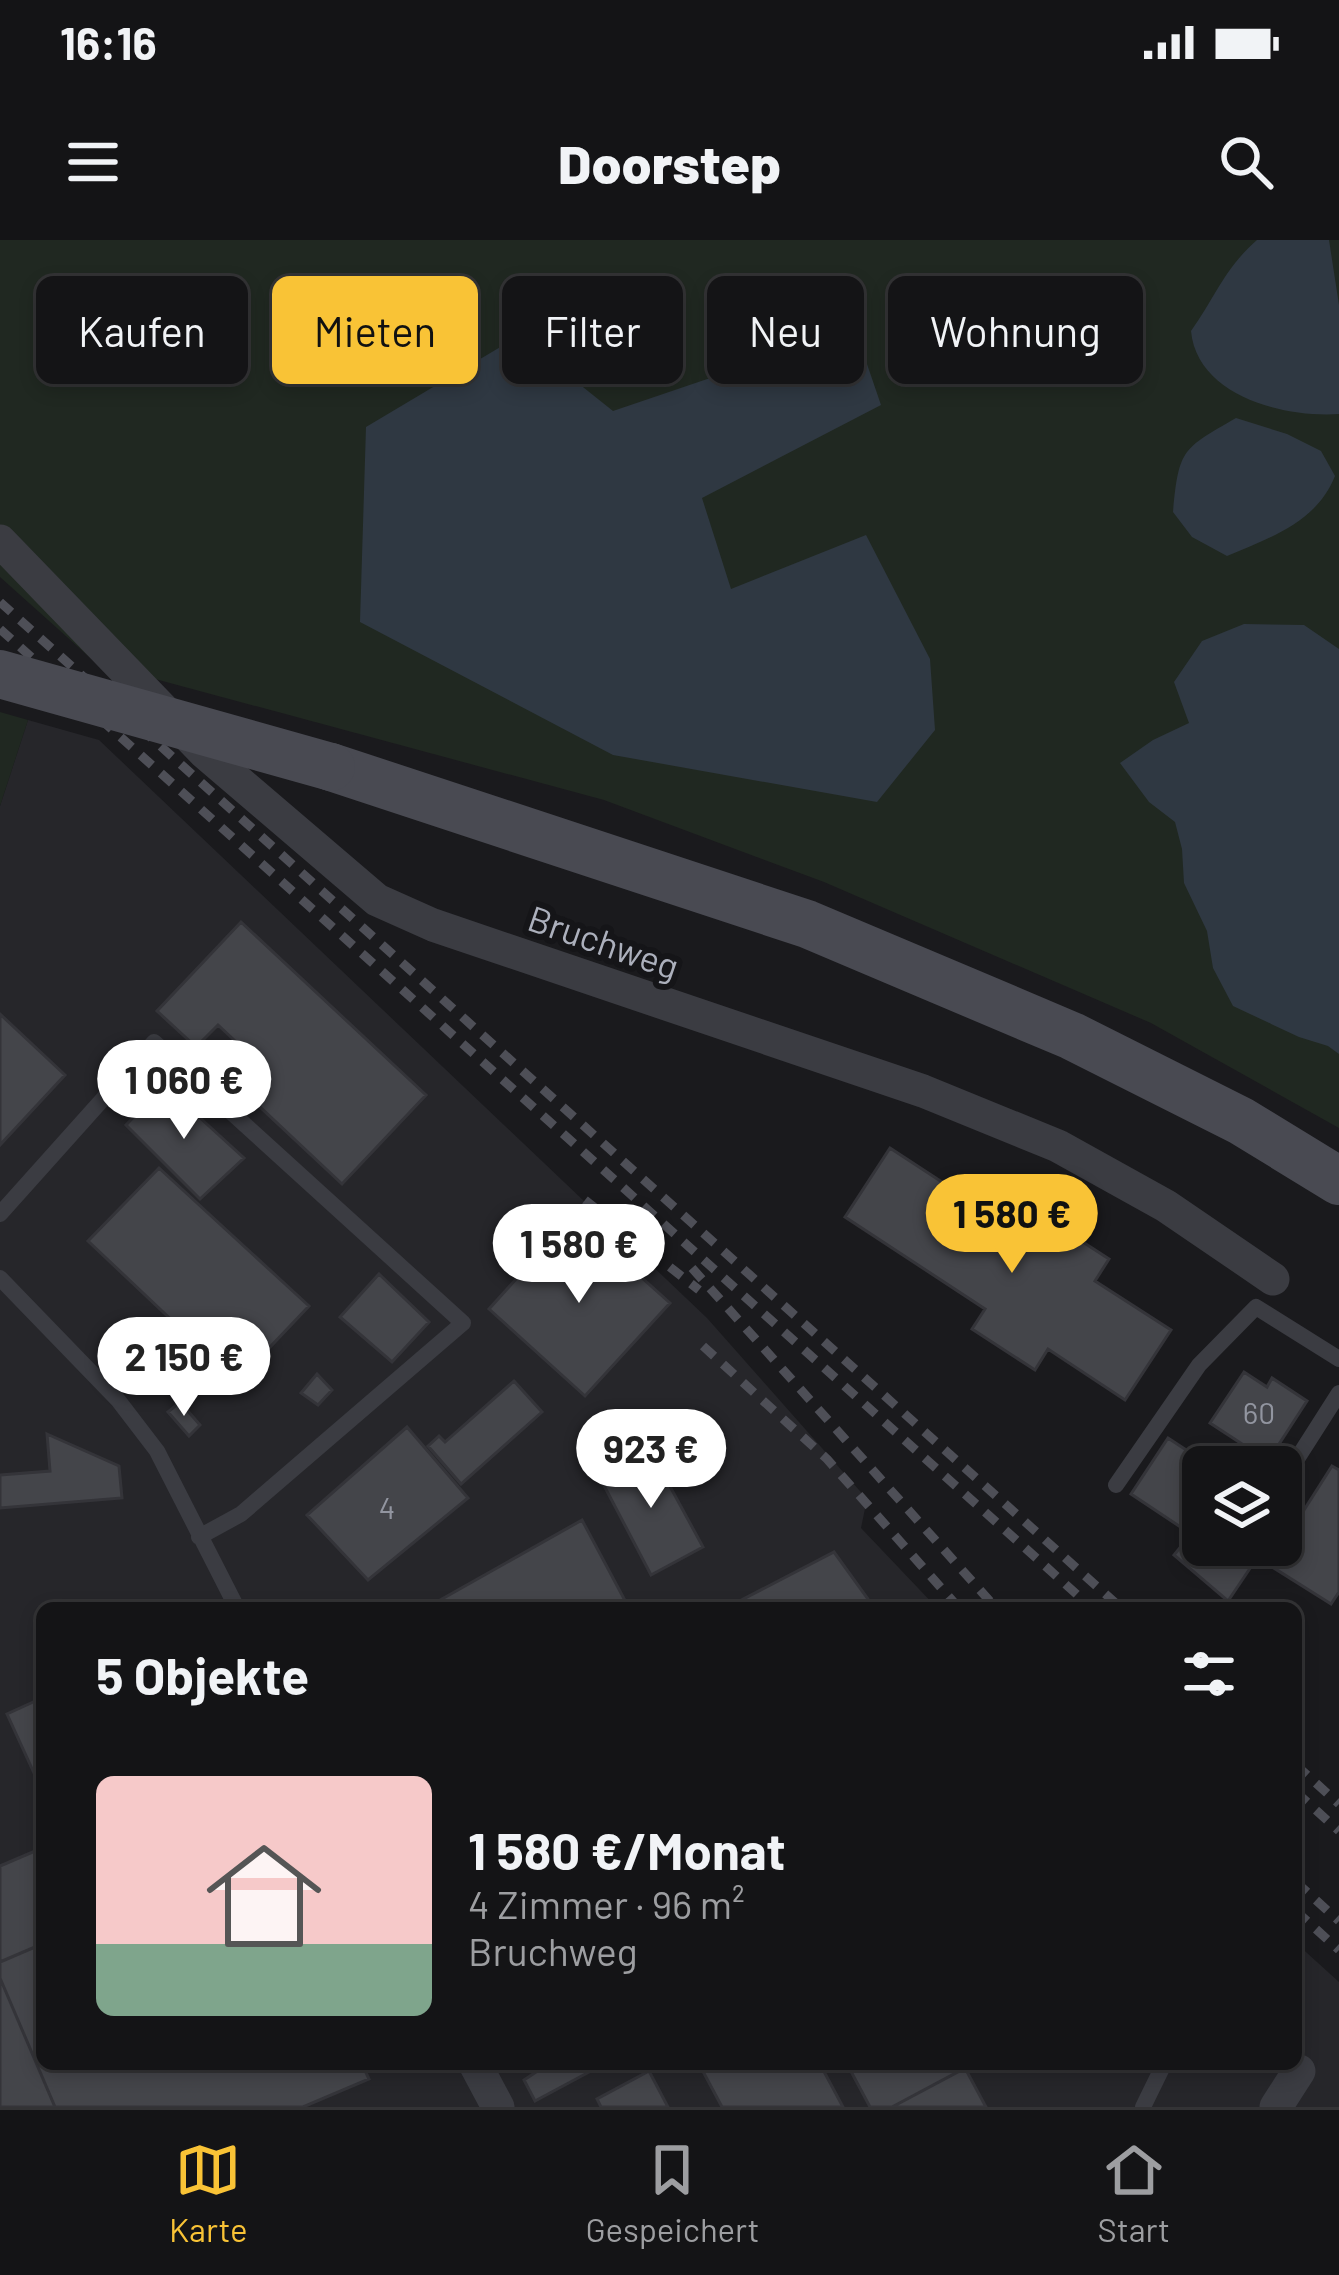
<!DOCTYPE html>
<html lang="de">
<meta charset="utf-8">
<style>
body{margin:0;font-family:Barlow,sans-serif;background:#1d1d1f;color:#f1f3f6;height:100vh;display:flex;flex-direction:column;font-size:45px;white-space:nowrap}
*{box-sizing:border-box;margin:0}
p{font-size:39px;color:#9d9ea1}
.icon{flex:none;width:66px;height:66px;fill:none;stroke:currentColor;stroke-width:2;stroke-linecap:round;stroke-linejoin:round}
.map{position:relative;flex:1;overflow:hidden}
.side{position:absolute;left:36px;top:1362px;width:1266px;height:468px;display:flex;flex-direction:column;background:#141416;border-radius:18px;box-shadow:0 6px 18px #0003,0 0 0 3px #333335}
.side>*{flex:none}
.hud{position:absolute;left:36px;top:36px;width:1269px;height:108px;display:flex;gap:24px}
.controls{position:absolute;left:1182px;top:1206px;display:grid;gap:24px}
.controls a{display:grid;place-items:center;width:120px;height:120px;border-radius:18px;background:#141416;box-shadow:0 6px 18px #0003,0 0 0 3px #333335;font-size:60px}
.price{position:absolute;translate:-50% -102px;padding:0 27px;border-radius:42px;background:#fff;color:#222;font-size:39px;line-height:78px;filter:drop-shadow(0 3px 6px #0008)}
.price::after{content:'';position:absolute;left:50%;top:72px;width:36px;height:27px;margin-left:-18px;background:inherit;clip-path:polygon(0 0,100% 0,50% 100%)}
.price.current{background:#f9c336;color:#111}
ul{padding:0;list-style:none}
li{display:flex;align-items:center;gap:36px;height:300px;padding:0 60px}
li+li{border-top:3px solid #333335}
li span{display:grid;place-items:center;flex:none;width:336px;height:240px;border-radius:18px;color:#555}
li>.icon{margin-inline-start:auto}
span .icon{width:144px;height:144px;fill:#fffc;stroke-width:1}
li b{font-size:51px}
h2{display:flex;justify-content:space-between;align-items:center;height:144px;padding:0 60px;font-size:51px}
.pill{padding:0 42px;border-radius:18px;background:#141416;box-shadow:0 6px 18px #0003,0 0 0 3px #333335;font-size:42px;line-height:108px}
.pill.current{background:#f9c336;color:#111}
.status{display:flex;justify-content:space-between;align-items:center;height:84px;padding:0 60px;background:#141416;direction:ltr}
.status svg{height:33px;fill:currentColor}
header{display:flex;justify-content:space-between;align-items:center;height:156px;padding:0 60px;background:#141416;font-size:54px;font-weight:800}
.tab-bar{display:flex;justify-content:space-around;align-items:center;height:168px;border-top:3px solid #333335;background:#141416;font-size:33px;color:#9d9ea1}
.tab-bar a{display:grid;justify-items:center;gap:6px}
.tab-bar .current{color:#f9c336}
.map>svg:first-child{display:block}
.built{fill:#26262a}
.green{fill:#202821}
.water{fill:#2f3842}
.building{fill:#44454a;stroke:#343439;stroke-width:3}
.lines{fill:none;stroke-linecap:round;stroke-linejoin:round}
.service{stroke:#3b3c42;stroke-width:16}
.minor{stroke:#3b3c42;stroke-width:33}
.secondary{stroke:#494a52;stroke-width:48}
.rail{stroke:#4e4f57;stroke-width:9;stroke-dasharray:15 12;stroke-linecap:butt}
.secondary-bridge{stroke:#494a52;stroke-width:48}
.labels{text-anchor:middle;dominant-baseline:central;stroke-width:12;stroke-linejoin:round;paint-order:stroke}
.number-label{font-size:30px;fill:#9295a0}
.street-label{font-size:36px;fill:#acb0bc;stroke:#151518}
</style>
<div class="status"><b>16:16</b><svg viewBox="0 0 49 12"><path d="M0 12V9h3v3zM5 12V6h3v6zM10 12V3h3v9zM15 12V0h3v12zM26 1h20v11H26zM47 4h2v5h-2z"/></svg></div>
<header><svg class="icon" aria-label="menu" viewBox="0 0 24 24"><path d="M4 6h16M4 12h16M4 18h16"/></svg>Doorstep<svg class="icon" aria-label="search" viewBox="0 0 24 24"><circle cx="10" cy="10" r="6"/><path d="M15 15l6 6"/></svg></header>
<div class="map">
<svg width="1339" height="1867" viewBox="0 0 1339 1867">
<rect width="100%" height="100%" fill="#1a1a1d"/>
<path class="built" d="M28,480L99,500L707,1078L867,1259L861,1288L937,1368H42V1824H1296V1703L1339,1742V1867H0V566Z"/>
<path class="green" d="M0,0H1339V888L1151,783L824,642L604,560L96,423L0,337Z
M0,472L28,480L0,566Z"/>
<path class="water" d="M1257,0H1329L1339,65V174C1282,178 1197,155 1191,91C1216,56 1224,29 1257,0Z
M855,89L881,165L702,258L731,349L866,295L930,419L935,490L877,562L613,515L360,382L366,187L519,96L613,171Z
M1236,178L1287,194L1321,211L1335,236C1316,283 1271,297 1227,316L1192,297L1173,272C1179,209 1182,209 1236,178Z
M1244,384L1304,385L1339,409V814L1328,806L1299,797L1233,766L1213,728L1207,691L1184,643L1182,609L1175,582L1149,562L1120,523L1153,500L1189,483L1174,442L1202,401Z"/>
<path class="building" d="M241,682L426,855L342,944L228,837L250,815L218,785L196,807L157,771Z
M0,774L65,835L0,905Z
M164,845L244,918L200,959L126,885Z
M890,908L1032,1001L1046,978L1109,1019L1095,1041L1171,1090L1125,1160L1048,1109L1035,1130L972,1089L985,1069L845,977Z
M159,928L309,1066L237,1142L88,1001Z
M573,976L670,1063L585,1156L489,1069Z
M379,1034L429,1082L392,1122L340,1077Z
M1244,1132L1267,1147L1272,1138L1307,1161L1268,1221L1210,1183Z
M317,1134L332,1150L318,1165L301,1153Z
M514,1141L542,1172L461,1244L428,1206L439,1196L445,1202Z
M180,1162L200,1185L189,1196L168,1172Z
M407,1187L468,1258L368,1340L307,1275Z
M47,1194L119,1226L122,1258L0,1268V1235L50,1231Z
M1168,1198L1206,1223L1200,1233L1203,1235V1302L1131,1254Z
M648,1206L703,1307L651,1335L599,1236Z
M1332,1226L1339,1230V1352L1331,1364L1269,1325Z
M582,1280L629,1368H426Z
M1191,1294L1211,1308L1244,1305L1259,1315L1228,1361L1174,1315Z
M834,1312L868,1359L869,1368H726Z
M42,1458V1529L34,1533L7,1474Z
M42,1608V1704L0,1722V1626Z
M42,1704V1824H362L369,1839L303,1867H55L0,1738V1722Z
M0,1738L55,1867H0Z
M548,1824H604L535,1861L524,1840Z
M699,1824H820L843,1867H722Z
M847,1824H973L892,1867H870Z
M965,1828L986,1867H892Z
M649,1831L668,1867H601L597,1859Z"/>
<g class="lines">
<path class="service" d="M0,974L154,802L463,1083L241,1274L199,1297
M0,1038L118,1160L157,1211L237,1368
M1281,1244L1339,1153
M1116,1245L1199,1125L1256,1067L1339,1119
M1143,1867L1164,1824"/>
<path class="minor" d="M0,301L205,513L377,660L433,685L923,851L1058,906L1166,966L1273,1039
M475,1824L498,1867
M1276,1867L1299,1831"/>
<path class="secondary" d="M331,527L807,684L1072,796L1241,881L1339,941"/>
<path class="rail" d="M0,362L1121,1368
M0,389L1092,1368
M585,960L699,1050
M692,1028L996,1368
M703,1106L827,1219L959,1368
M1296,1525L1339,1564
M1296,1552L1339,1591
M1296,1642L1339,1681
M1296,1671L1339,1710"/>
<path class="secondary-bridge" d="M0,434L331,527"/>
</g>
<g class="labels">
<g class="number-label">
<text x="1259" y="1172">60</text>
<text x="387" y="1267">4</text>
</g>
<g class="street-label">
<text transform="translate(604 701) rotate(19)">Bruchweg</text>
</g>
</g>
</svg>
<div class="controls">
<a><svg class="icon" aria-label="layers" viewBox="0 0 24 24"><path d="M12 4l9 5-9 5-9-5zM3 14l9 5 9-5"/></svg></a>
</div>
<b class="price" style="left:184px;top:902px">1 060 €</b>
<b class="price current" style="left:1012px;top:1036px">1 580 €</b>
<b class="price" style="left:579px;top:1066px">1 580 €</b>
<b class="price" style="left:184px;top:1179px">2 150 €</b>
<b class="price" style="left:651px;top:1271px">923 €</b>
<div class="hud">
<a class="pill">Kaufen</a>
<a class="pill current">Mieten</a>
<a class="pill">Filter</a>
<a class="pill">Neu</a>
<a class="pill">Wohnung</a>
</div>
<section class="side">
<h2>5 Objekte<svg class="icon" aria-label="filters" viewBox="0 0 24 24"><path d="M4 7h16M4 17h16"/><circle cx="9" cy="7" r="2"/><circle cx="15" cy="17" r="2"/></svg></h2>
<ul>
<li><span style="background:linear-gradient(#f6c9c9 70%,#7fa58c 0)"><svg class="icon" aria-label="home" viewBox="0 0 24 24"><path d="M3 11l9-7 9 7M6 9v11h12V9"/></svg></span><div><b>1 580 €/Monat</b><p>4 Zimmer · 96 m²</p><p>Bruchweg</p></div></li>
</ul>
</section>
</div>
<nav class="tab-bar">
<a class="current"><svg class="icon" aria-label="map" viewBox="0 0 24 24"><path d="M3 6l6-2 6 2 6-2v14l-6 2-6-2-6 2zM9 4v14M15 6v14"/></svg>Karte</a>
<a><svg class="icon" aria-label="saved" viewBox="0 0 24 24"><path d="M7 4h10v16l-5-4-5 4z"/></svg>Gespeichert</a>
<a><svg class="icon" aria-label="home" viewBox="0 0 24 24"><path d="M3 11l9-7 9 7M6 9v11h12V9"/></svg>Start</a>
</nav>
